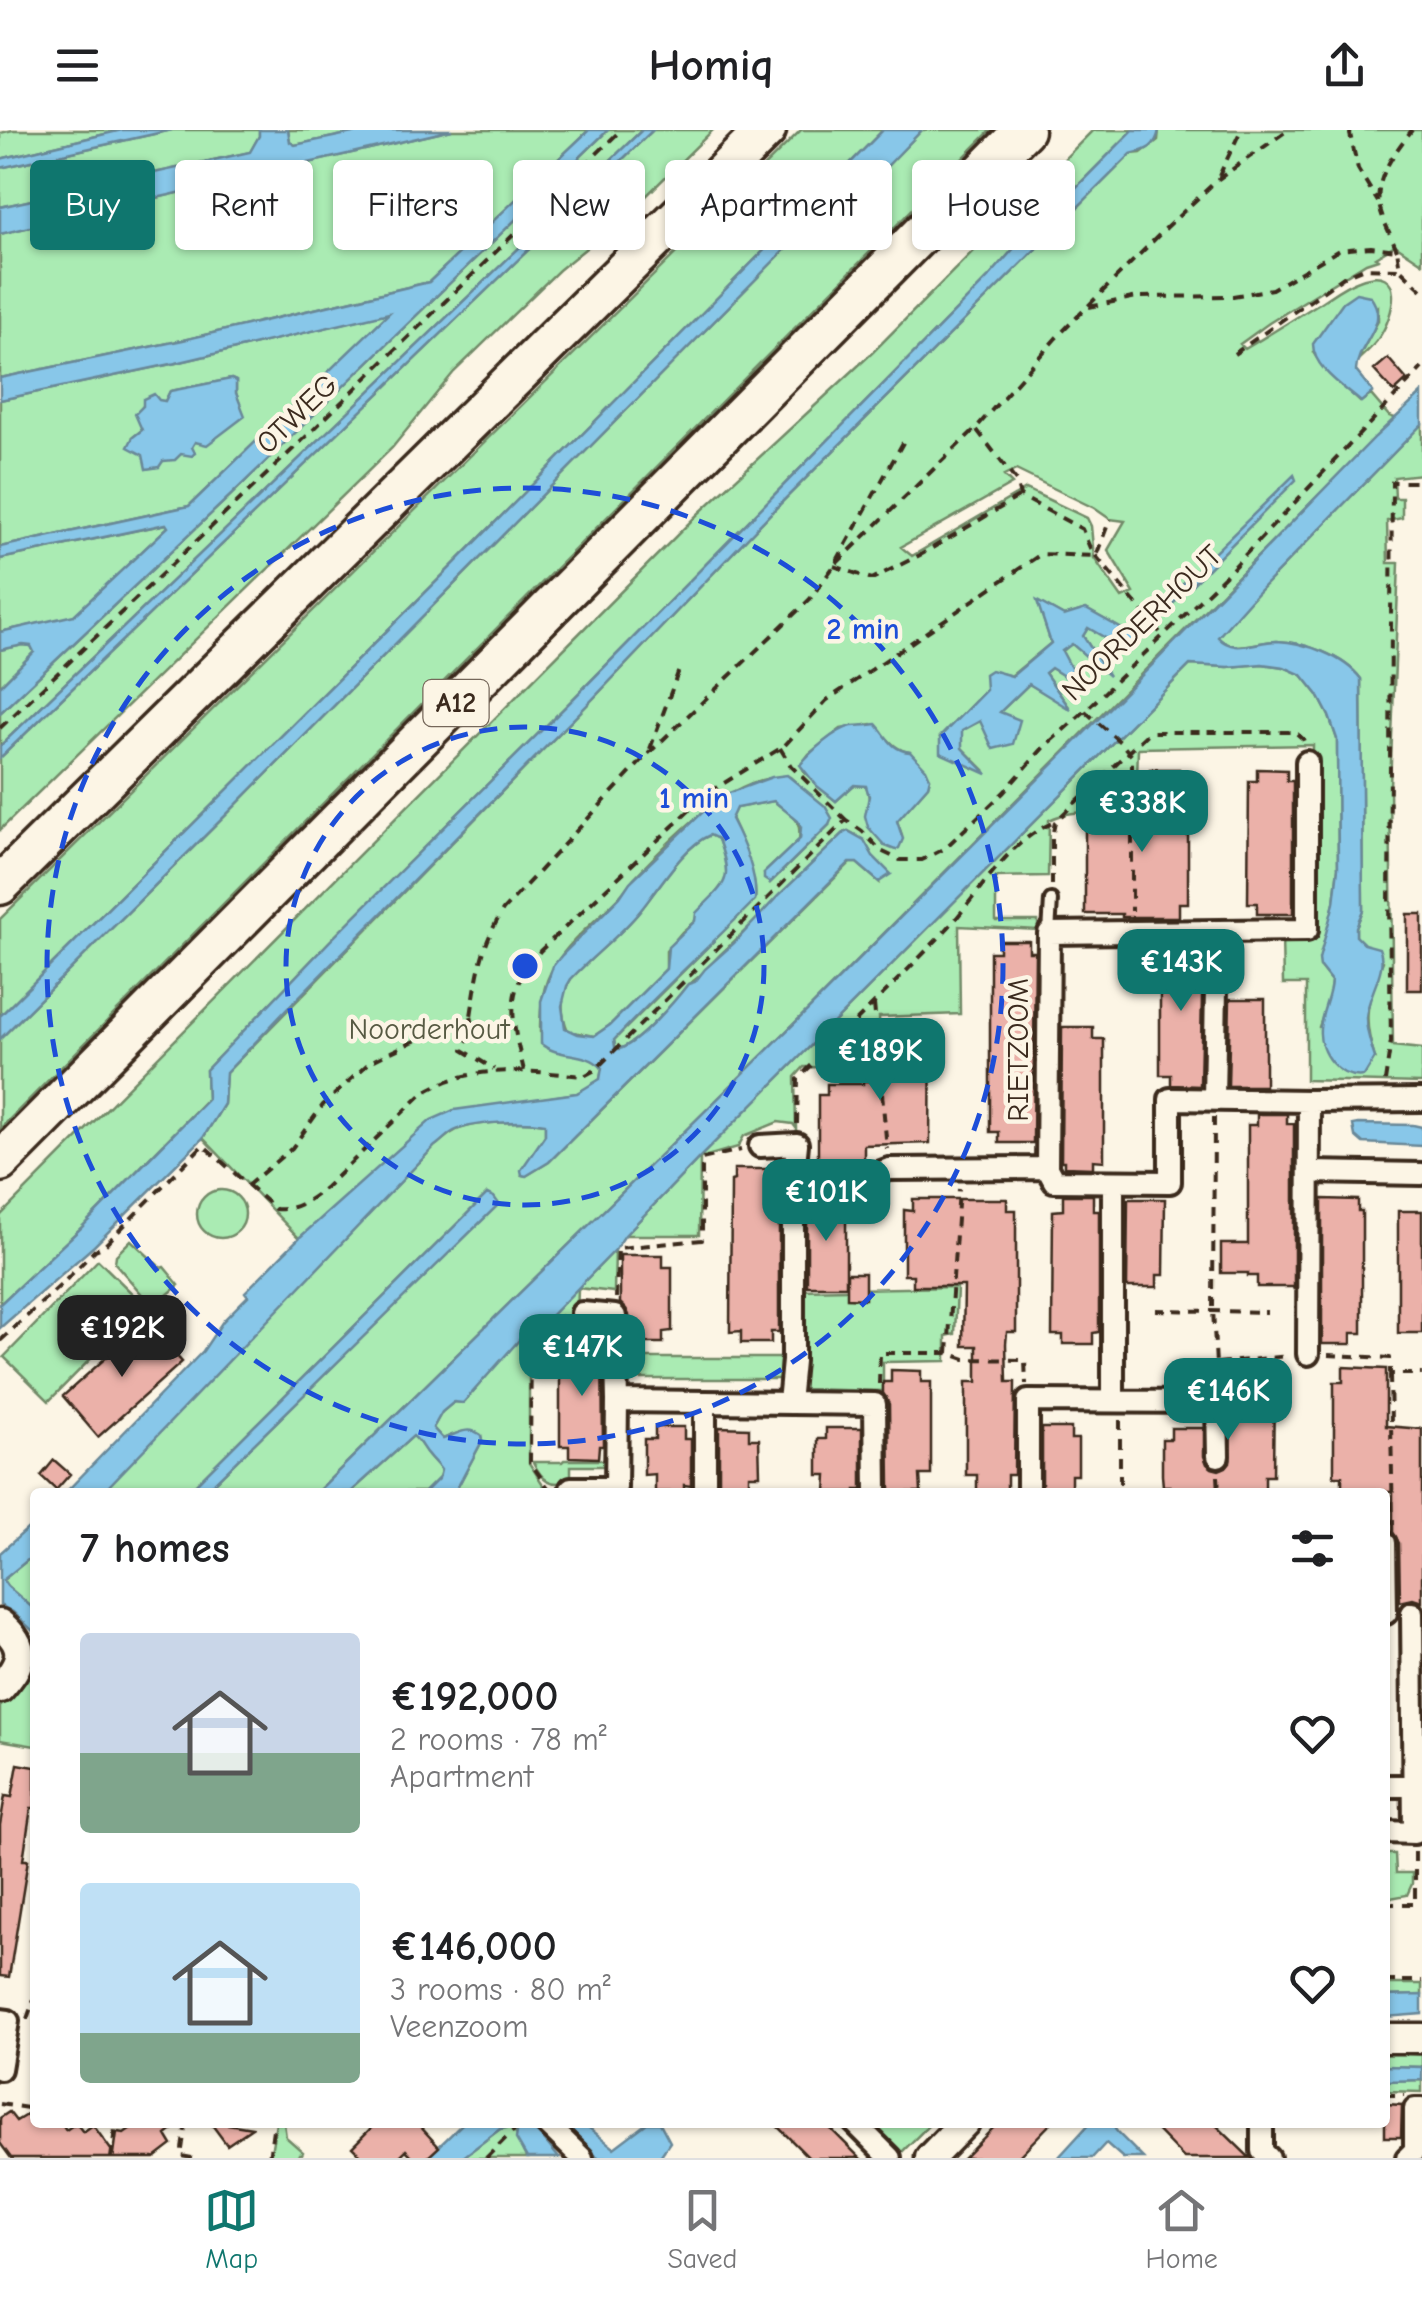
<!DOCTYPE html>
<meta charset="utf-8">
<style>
body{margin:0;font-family:"Comic Neue",sans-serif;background:#f2f2f2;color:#202124;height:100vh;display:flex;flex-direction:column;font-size:38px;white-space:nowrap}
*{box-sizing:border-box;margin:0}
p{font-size:32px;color:#757577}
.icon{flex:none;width:55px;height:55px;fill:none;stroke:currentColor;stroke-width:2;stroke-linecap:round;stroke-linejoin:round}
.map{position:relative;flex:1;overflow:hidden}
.panel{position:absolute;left:30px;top:1358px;width:1360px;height:640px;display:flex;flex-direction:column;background:#fff;border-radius:10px;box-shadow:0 2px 8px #0004}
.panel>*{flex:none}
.banner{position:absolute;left:30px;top:30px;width:1362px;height:90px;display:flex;gap:20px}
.price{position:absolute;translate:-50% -85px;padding:0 22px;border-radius:20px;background:#0f766e;color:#fff;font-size:32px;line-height:65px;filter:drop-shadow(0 2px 5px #0008)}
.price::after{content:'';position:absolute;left:50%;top:60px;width:30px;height:22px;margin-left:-15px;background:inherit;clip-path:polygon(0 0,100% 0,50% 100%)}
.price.selected{background:#222;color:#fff}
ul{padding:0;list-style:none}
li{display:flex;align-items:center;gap:30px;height:250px;padding:0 50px}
li span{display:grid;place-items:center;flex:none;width:280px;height:200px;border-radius:10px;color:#555}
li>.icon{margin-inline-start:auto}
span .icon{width:120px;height:120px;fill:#fffc;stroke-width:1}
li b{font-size:42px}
h2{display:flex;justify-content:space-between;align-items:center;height:120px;padding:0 50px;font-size:42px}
.chip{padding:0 35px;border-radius:10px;background:#fff;box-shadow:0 2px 8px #0004;font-size:35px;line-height:90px}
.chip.selected{background:#0f766e;color:#fff}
header{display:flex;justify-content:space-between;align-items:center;height:130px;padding:0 50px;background:#fff;font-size:45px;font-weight:700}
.tab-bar{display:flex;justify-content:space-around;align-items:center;height:140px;border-top:2px solid #e0e0e0;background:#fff;font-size:28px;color:#757577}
.tab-bar a{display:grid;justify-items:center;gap:5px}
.tab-bar .selected{color:#0f766e}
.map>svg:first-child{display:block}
.green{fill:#aaebb3;stroke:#728a68;stroke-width:2.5;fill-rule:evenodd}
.water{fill:#88c7e9;stroke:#698898;stroke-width:2.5;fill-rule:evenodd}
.building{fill:#ebb1a9;stroke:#3b2a1e;stroke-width:2.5}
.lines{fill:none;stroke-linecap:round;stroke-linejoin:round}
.lane-casing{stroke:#3b2a1e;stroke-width:18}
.street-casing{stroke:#3b2a1e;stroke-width:28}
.secondary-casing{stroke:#3b2a1e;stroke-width:35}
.highway-casing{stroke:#3b2a1e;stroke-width:45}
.path{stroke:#3b2a1e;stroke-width:4;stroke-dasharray:10 8;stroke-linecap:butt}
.lane{stroke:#fcf5e5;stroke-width:10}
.street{stroke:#fcf5e5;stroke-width:20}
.secondary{stroke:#fcf5e5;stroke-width:28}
.highway{stroke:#fcf5e5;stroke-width:38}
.ring{fill:none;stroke:#1d4ed8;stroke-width:5;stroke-dasharray:18 12}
.labels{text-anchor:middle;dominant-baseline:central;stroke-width:9;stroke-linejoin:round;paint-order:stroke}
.shield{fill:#fcf5e5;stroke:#75675a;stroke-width:2.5}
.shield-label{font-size:28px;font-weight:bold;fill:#3b2a1e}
.street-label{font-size:30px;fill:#3b2a1e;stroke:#fcf5e5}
.park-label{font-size:30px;fill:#575a43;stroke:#fcf5e5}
.centre{fill:#1d4ed8;stroke:#fcf5e5;stroke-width:5}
.ring-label{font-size:30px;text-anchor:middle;font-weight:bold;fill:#1d4ed8;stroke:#fcf5e5;stroke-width:9;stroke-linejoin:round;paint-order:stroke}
</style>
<header><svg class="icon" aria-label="menu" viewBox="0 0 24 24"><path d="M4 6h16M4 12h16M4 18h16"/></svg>Homiq<svg class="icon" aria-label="share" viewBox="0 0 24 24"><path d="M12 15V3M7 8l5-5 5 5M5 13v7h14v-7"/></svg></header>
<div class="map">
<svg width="1422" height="2028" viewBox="0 0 1422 2028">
<rect width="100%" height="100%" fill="#fcf5e5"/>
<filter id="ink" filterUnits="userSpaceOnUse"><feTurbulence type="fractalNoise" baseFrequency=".01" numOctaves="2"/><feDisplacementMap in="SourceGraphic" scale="20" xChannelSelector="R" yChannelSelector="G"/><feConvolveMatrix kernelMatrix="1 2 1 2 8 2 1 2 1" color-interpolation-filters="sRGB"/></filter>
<g filter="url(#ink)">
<path class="green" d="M13,0H122L0,29V3Z
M172,0H259V6L250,22L0,77V38Z
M288,0H367L295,15L290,12Z
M452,0H589L429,152L183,210L0,248V104Z
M608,0H642L0,616V583L231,365Z
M653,0H713L627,85L559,140L454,242L392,318L0,700V628Z
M801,0H883L454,434L0,886V789Z
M922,0H991L0,999V909L229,682L835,69L863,61Z
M1093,0H1133L1028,106L1023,108L988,148L570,572L330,811L206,940L207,969L81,1098L0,1174V1086L697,385L872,223Z
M1159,0H1422V133L1395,115L1375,127L1378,129L1366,133L1269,193L1240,214L1245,219C1270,204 1294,189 1318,174C1332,165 1344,155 1359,150C1407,132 1395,185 1378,209C1373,217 1364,224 1357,231L1378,191V176L1313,222L1322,236L1360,272L1371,265L1389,286L1395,288L808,880L317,1362H205L498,1074L487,1064L188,1362H101L435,1016C441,1012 448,1004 455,1001C472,992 526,990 545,994V1005L522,1045L526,1046L549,1032L850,733H857L879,752C875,730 871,711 848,701L844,703C802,743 764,784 722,823C712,832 699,850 688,854C675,871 638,914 619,919L615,916L614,910L755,770C758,747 741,709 731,688L736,678L774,671C789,685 802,685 799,710L764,743L770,753L829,695L801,657L790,647C734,641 669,711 633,749C628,755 624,762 619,767C598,789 571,809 555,835C542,854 540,879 540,902L579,925L593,928L599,933L602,938L600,949L592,956L577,963L519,972L434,1005L299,1108L203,1008L224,974L226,943L586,576L773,381L1131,24L1141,23L1158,10ZM1016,340L1094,378L1110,389L1125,391L1108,420L1134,463L1122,468L1094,428L1091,396L1087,388L1026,359L912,426L901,417L1012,354L1004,346ZM1294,346L1295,350L1139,508L1122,518L1088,497L1083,506L1106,542L1071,513L1062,522L1080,555L1051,538L1045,543L1069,577L1029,554L1000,582L961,600L962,618L985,641L940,607L986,560L992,541L1011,546L1051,513L1038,472L1064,486L1086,479L1131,504ZM872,594C886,604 892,620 910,622L930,648L928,656L897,691L902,705L884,712C855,688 876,679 866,656L854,655L836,671L805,643L801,635L809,624L841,599Z
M391,182L189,376L0,417V270L176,233ZM231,249L236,251V263L244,286L200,312H195L181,324L163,331L133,307L142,300L143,276L165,271L170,261Z
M1422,294V344L1394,347L1395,368H1402V388L1387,391L1388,433H1399L1390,656L1393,916L1422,919V953L1306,950V854H1283L1282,805L1311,803L1313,615L1138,618L1136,679C1108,685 1074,677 1049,690L1048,746L996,747V791H1038V800L959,796L960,884L879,887L881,938L804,937L795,947L796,998L793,994L778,992L744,1006L738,1017L700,1028L699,1105H625L700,1027L1190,535L1228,537L1262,534L1284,537L1302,545L1318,565L1329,586L1337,609L1338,738L1334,773L1320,837L1331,851L1330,865L1319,897L1375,928C1361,886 1368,870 1383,831L1356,807V797L1363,780L1361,549C1344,526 1304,512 1277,511C1255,511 1234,524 1217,507L1256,464Z
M167,394L168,397L74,486L0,502V429Z
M23,515L31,516L34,522L0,556V520Z
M710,705L718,709L726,730L728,747L695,791L682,802L666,821V839L610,895L594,906L568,901C561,884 560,865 571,849C593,825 620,806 640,781C659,758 683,716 710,705Z
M197 1084a24 24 0 1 1 48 0a24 24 0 1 1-48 0Z
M131,1110L161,1138L164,1137L179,1155L153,1177L115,1133L116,1125Z
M615,1120L614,1162L578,1158L577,1188L545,1191Z
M98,1130L144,1175L49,1271L4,1227Z
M957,1157L955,1204L946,1206V1231L883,1232V1261L801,1259L799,1160Z
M529,1198V1333L548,1362H455L482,1311L481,1305C467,1297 457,1303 443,1309L433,1298L442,1282L454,1272L463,1273Z
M628,1228H780L779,1249H630Z
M413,1306C421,1312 422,1318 429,1326C433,1331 437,1334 441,1340L439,1348L425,1362H351Z
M564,1330H612V1336H571V1351C550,1357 542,1350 533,1332H562Z
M35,1424V1480L7,1456L3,1450Z
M35,1540V1560L32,1563L35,1565V1616L0,1610V1577Z
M1385,1724H1395L1396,1743H1412V1754L1407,1765L1385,1769Z
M1385,1854H1422V1865L1385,1866Z
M1401,1923L1422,1925V1937L1385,1936V1924Z
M1422,1950V1962L1385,1961V1951Z
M276,1993H284L286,2007L303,2022L302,2024H299L298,2028H270Z
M866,1993H931L899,2025Z
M511,1997C521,2005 519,2019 527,2028H462L500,1999Z"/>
<path class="water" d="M122,0H172L0,38V29Z
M259,0H288L290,12L295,15L367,0H452L0,104V77L250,22L259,6Z
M589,0H608L231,365L0,583V556L34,522L31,516L23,515L0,520V502L74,485L168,397L166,394L0,429V417L189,376L389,183L176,233L0,270V248L183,210L429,152Z
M642,0H653L0,628V616Z
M883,0H922L863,61L835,69L229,682L0,909V886L454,434Z
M1133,0H1159C1156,18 1146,20 1131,24L773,381L586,576L290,876L226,943L224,974L203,1008L94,1116L0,1198V1174L81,1098L207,970L206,940L330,811L570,572L988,148L1023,108L1028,106Z
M1356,163L1370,166C1392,195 1357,212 1356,241L1373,262L1361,272C1344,257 1313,238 1313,214L1343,172Z
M231,249L236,251V263L245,286L207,315L195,312L192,317L195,323L192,326L181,324L175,330L163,331L159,337L146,339L143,325L128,317L133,307L142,300L135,284L143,276V269L154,264L159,270L165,271L170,261Z
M1422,263V294L1256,464L1218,507C1234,525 1255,511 1277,511C1304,512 1344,526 1361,549L1363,780L1356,797V806L1364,814L1379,818C1389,839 1367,865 1366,888C1366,902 1371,915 1375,928L1364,946C1339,950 1318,923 1320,899C1321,882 1330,868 1331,851L1320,837L1319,829L1334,773L1338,738L1337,609L1329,586L1318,565L1302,545L1284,537L1262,534L1228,537L1190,535L700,1027L625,1105L615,1120L540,1197L529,1199L463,1273L454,1272L442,1282L433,1298L443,1309C457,1304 468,1295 481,1305L482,1311L455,1362H425L439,1348L441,1340C437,1334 433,1331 429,1326C422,1319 421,1312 413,1306L351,1362H317L808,880L1153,534L1375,307Z
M1294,345L1296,350L1139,508L1123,518L1088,498L1083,506L1109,546L1072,514L1062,521L1081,557L1051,538L1045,543L1071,580L1029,554L1000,582L1020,590L1013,614L993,619L980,591L962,601V618L987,644L940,623V607L986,560L985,544L991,540L1012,546L1051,513L1037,471L1064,486L1086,479L1131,504Z
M876,594C886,604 891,621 910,622L926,639L930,648L928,656L897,691L903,709L899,718L895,720L885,716L868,697L865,686L869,666L866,656L854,655L836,671L817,656L800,635C810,622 836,599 852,596C860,595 867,596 876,594Z
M787,645L825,676L832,688L829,695L770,753L764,749V743L800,709L801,697L798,691L774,671L736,678L731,689C742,710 758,745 755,770C709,817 659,862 614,910L615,917L619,919C638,914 675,871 688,854L695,852L705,839L734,813L778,766L844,703L848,701L864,710L873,726L891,744L879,752L857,733H849L549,1032L526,1046L522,1045L521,1040L545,1005V994C526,990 471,992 454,1001C448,1004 441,1012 435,1016L107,1358L101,1362H66L203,1221L223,1191L248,1166L245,1162L299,1108L431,990L454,980L577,963L600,949L602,938C586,920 559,929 541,914V871L553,836L562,825L620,767L630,752L704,681L726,664L772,647ZM710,705L718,709C734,753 726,752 696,783L695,791L668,817L666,839L610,895L594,906L578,904L565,898L562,876L567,856L571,849C593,825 620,806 640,781C659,758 683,716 710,705Z
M1358,994L1413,995L1422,997V1016L1363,1013L1355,1006L1353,995Z
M487,1064L494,1067L499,1074L205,1362H188Z
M35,1392V1424L3,1450L7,1456L35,1480V1503L13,1482L0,1475V1423Z
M1422,1865V1884L1385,1887V1866Z
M1385,1936L1422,1937V1950L1385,1951Z
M464,1992L530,1993L559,2028H527L516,2009L517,2002L511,1997L500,1999L462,2028H427Z
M1091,1992L1115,1993V1999L1118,2003L1143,2028H1123L1106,2013L1092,2028H1058Z
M561,1993H583L614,2018L647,1993H660L670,2012L659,2028H598Z"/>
<path class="building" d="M1388,228L1407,250L1394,262L1374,240Z
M1150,639H1179V651H1188V773H1179V787H1122V784H1085V697L1136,696V665H1143V651H1150Z
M1257,639L1287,640V651H1293V784H1257V773H1248L1249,651H1257Z
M1407,784H1422V860H1407Z
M999,811H1029V822H1035L1033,1013H999V1002H990V822H999Z
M1171,815H1201L1203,823L1200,956L1171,955V945H1160V823H1171Z
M1230,869H1265V956H1228Z
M892,897H931L930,1013L864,1015V1030H857V1037L827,1039V1030H818V965H827V954H863V951H878V923L885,922V908H892Z
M1062,897H1093V909H1104V1031L1093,1030V1038L1064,1037V1031H1061Z
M1257,984H1287V994H1294V1160L1293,1157H1257V1146H1248V1143H1221V1114H1248V995H1257Z
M734,1039H771V1051L779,1050V1202H771V1213H741V1201L730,1202L731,1051L734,1050Z
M1063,1065H1093V1081H1099V1202L1093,1203V1214H1063V1205H1052L1053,1081L1063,1080Z
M807,1068L835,1069V1080H846V1156H807Z
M913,1069H1007V1080H1016V1202H1007L1006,1214L1007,1252H1015L1014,1345H1007V1362H977V1345H966V1252H977V1216H963L964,1156H913V1145H904V1080L913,1081Z
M1128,1069H1165L1164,1145H1157V1157H1127Z
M1322,1069L1358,1070V1081H1362V1203H1351V1214H1322Z
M1398,1081H1422V1203H1398Z
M620,1125H663V1137H672V1201L663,1202V1213H629V1185L626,1179L620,1173Z
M847,1143H865V1169L847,1168Z
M151,1198L182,1232L98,1307L63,1266L138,1199L144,1205Z
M602,1211L603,1316H599L598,1328L569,1327V1316H560V1223H569V1212Z
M1343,1237L1386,1239V1296L1422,1299V1472L1413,1469L1400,1472L1399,1413L1393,1402V1362H1342V1346H1334V1252H1343Z
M891,1240L921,1241V1252H931V1345H920L921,1362H891L890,1359L889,1274L883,1263V1252H891Z
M1221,1241H1265V1252H1274L1273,1346H1265V1362H1170V1356H1163L1162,1345V1309H1171V1298H1204V1326L1207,1334L1212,1338L1219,1340L1226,1337L1230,1332L1231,1272L1228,1264L1221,1259Z
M655,1297H684V1309H691V1356L684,1355V1362H655V1344L644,1345V1309H655Z
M719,1297L749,1298V1309H759L760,1345H749V1362H719Z
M826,1298H862V1360H856V1362H826L827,1345H818V1309H826Z
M1042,1298H1071V1309H1078V1345H1071V1362H1042Z
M54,1330L70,1344L56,1360L41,1346Z
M18,1634L35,1637V1678H31L23,1730H28L9,1847L0,1846V1695L5,1666L12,1667Z
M1385,1974L1402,1975L1401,2007H1385Z
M9,1982L16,1991L26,1985L32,1992H61L66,2000L76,1993L83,2002L93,1995L114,2024L117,2002L124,2003L140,1992H183L166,2005L172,2015L155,2028H11L0,2013V1988Z
M210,1992H216L252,1998L227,2015Z
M377,1992H416L439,2017L427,2028H414L406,2020L398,2028H363L352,2017Z
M773,1992H824L860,2028H809Z
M999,1992H1052L1017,2028H964Z
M1149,1992H1213L1250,2028H1184Z"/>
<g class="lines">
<g class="lane-casing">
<path id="lane" d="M1049,803L1051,770"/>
</g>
<g class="street-casing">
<path id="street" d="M1214,969L1217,802
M1309,971L1422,970
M760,1016L797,1014L793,1053
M1047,1038L1049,803L1307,800V632
M1310,1042L1422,1044
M582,1183L615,1186L617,1271
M1113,1271V1053
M789,1273L793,1231V1053H854L889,1039L1047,1038L1054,1051L1170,1052V969L1309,971L1308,1224
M571,1358H616L617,1271L705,1272
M705,1362V1272L875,1274L876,1362
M1028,1362V1271L1217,1272L1218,1326
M1385,1413L1386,1483
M1385,1656H1414
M1385,1702L1414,1703L1412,1483
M0,1890L8,1891L0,1939
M545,1992L582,2028
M854,1992L890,2028
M1262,1992V2021L1269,2028
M1407,2028L1415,2020V1979H1422"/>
</g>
<g class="secondary-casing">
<path id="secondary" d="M0,1494C29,1518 22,1533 0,1558
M1385,1908H1422
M930,2028L965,1992"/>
</g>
<g class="highway-casing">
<path id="highway" d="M0,755L766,0
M0,1032L1024,0"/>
</g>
<path class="path" d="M1351,0L1350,4L1358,39L1378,72
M1219,46L1241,0
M1397,120C1391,105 1381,88 1379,73C1375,47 1397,19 1412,0
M1089,177L1137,167L1233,166L1272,159L1339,120L1371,117L1397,120L1400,139L1422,160
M1234,224L1345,146L1364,138L1400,139
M977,300L1016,351L1020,366L1082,399L1090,418L1096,426L1163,506
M837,433L976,298L1056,208L1166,98L1217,50L1288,0
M834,436L872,449L922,424L1020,366
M1085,581L1120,612L1132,626V781
M0,598L310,303L621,0
M780,618L791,636L846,690
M650,619L679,540
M1052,755V707L1055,692L1149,602H1295L1303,609L1305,614
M874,874L887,1019
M471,886C477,910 469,902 463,920L494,939
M524,941C518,914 507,881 518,854C522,843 533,832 540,821L708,663L784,616L827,570L1041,424L1096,426L1110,389
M1385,951L1391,911L1389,773L1392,352H1418
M1214,987L1213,1179L1217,1253
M797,994L798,949C847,899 898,851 946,800C980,764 1006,711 1055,692
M247,1056L292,1018L323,975L370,932L412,912L457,895L471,886C478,842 480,819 503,780L648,624L810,469L834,436L905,309
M616,1168L618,1118L702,1110V1029L741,1020
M1156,1180L1267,1182
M0,1211L64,1152L95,1120L103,1117L203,1015L275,1079C295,1081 311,1069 326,1057L423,963C472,933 529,941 584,946L595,940L846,690L862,701L881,721L900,730H922L944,719L1004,662L1044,617L1085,581L1230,441L1422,238
M948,1223L959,1059
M1328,1225L1390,1228V1244H1422
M1218,1233L1288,1226
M1390,1245L1393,1395
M879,1254L880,1223H948L965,1229L1025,1230L1026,1254
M1120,1290V1362
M1218,1346L1219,1362
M551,1362L530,1332L531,1213C534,1198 548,1188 562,1186
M1385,1774H1415V1722
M1385,1851H1422
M27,1889L35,1866
M1385,1965H1404
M0,1974L35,1979
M186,1992L181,2026L192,2028
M111,2028L116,1992
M269,2028L274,1992
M486,2028L522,1992"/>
<use href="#lane" class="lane"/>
<use href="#street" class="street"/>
<use href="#secondary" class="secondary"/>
<use href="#highway" class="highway"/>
</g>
</g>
<g class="ring">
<circle cx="525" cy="836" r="239"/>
<circle cx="525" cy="836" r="478"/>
</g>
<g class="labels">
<rect class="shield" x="423.5" y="550" width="65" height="46" rx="8"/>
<g class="shield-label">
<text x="456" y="573">A12</text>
</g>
<g class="street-label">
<text transform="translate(297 284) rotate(-44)">OTWEG</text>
<text transform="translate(1142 493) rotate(-44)">NOORDERHOUT</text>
<text transform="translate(1018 920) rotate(-90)">RIETZOOM</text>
</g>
<g class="park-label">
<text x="429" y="899">Noorderhout</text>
</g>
</g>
<circle cx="525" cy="836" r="15" class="centre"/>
<g class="ring-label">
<text x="863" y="509">2 min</text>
<text x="694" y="678">1 min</text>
</g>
</svg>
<b class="price" style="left:1142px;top:725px">€338K</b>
<b class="price" style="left:1181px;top:884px">€143K</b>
<b class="price" style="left:880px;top:973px">€189K</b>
<b class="price" style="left:826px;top:1114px">€101K</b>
<b class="price selected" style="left:122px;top:1250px">€192K</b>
<b class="price" style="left:582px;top:1269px">€147K</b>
<b class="price" style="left:1228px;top:1313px">€146K</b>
<div class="banner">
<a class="chip selected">Buy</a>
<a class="chip">Rent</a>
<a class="chip">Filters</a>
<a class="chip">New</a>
<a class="chip">Apartment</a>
<a class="chip">House</a>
</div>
<section class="panel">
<h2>7 homes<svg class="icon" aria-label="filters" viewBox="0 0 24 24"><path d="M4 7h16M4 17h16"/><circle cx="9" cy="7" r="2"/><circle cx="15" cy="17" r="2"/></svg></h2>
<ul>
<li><span style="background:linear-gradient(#c9d6e8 60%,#7fa58c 0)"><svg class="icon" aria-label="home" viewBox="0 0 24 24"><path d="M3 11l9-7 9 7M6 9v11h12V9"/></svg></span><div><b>€192,000</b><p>2 rooms · 78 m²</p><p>Apartment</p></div><svg class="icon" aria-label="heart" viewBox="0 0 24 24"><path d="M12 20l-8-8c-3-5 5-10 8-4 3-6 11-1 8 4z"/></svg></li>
<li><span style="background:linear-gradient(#bfe0f5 75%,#7fa58c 0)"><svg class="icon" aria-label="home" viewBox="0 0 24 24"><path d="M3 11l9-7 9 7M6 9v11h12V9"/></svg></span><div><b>€146,000</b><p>3 rooms · 80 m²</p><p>Veenzoom</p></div><svg class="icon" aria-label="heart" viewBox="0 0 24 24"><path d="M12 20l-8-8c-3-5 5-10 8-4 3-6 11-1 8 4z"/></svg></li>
</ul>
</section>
</div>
<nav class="tab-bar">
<a class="selected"><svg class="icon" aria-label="map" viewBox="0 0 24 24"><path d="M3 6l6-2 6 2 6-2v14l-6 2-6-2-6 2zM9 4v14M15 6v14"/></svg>Map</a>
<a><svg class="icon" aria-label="saved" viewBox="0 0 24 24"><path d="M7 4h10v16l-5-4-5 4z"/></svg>Saved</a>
<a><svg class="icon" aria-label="home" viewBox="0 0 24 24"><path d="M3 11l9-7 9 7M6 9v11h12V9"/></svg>Home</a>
</nav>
